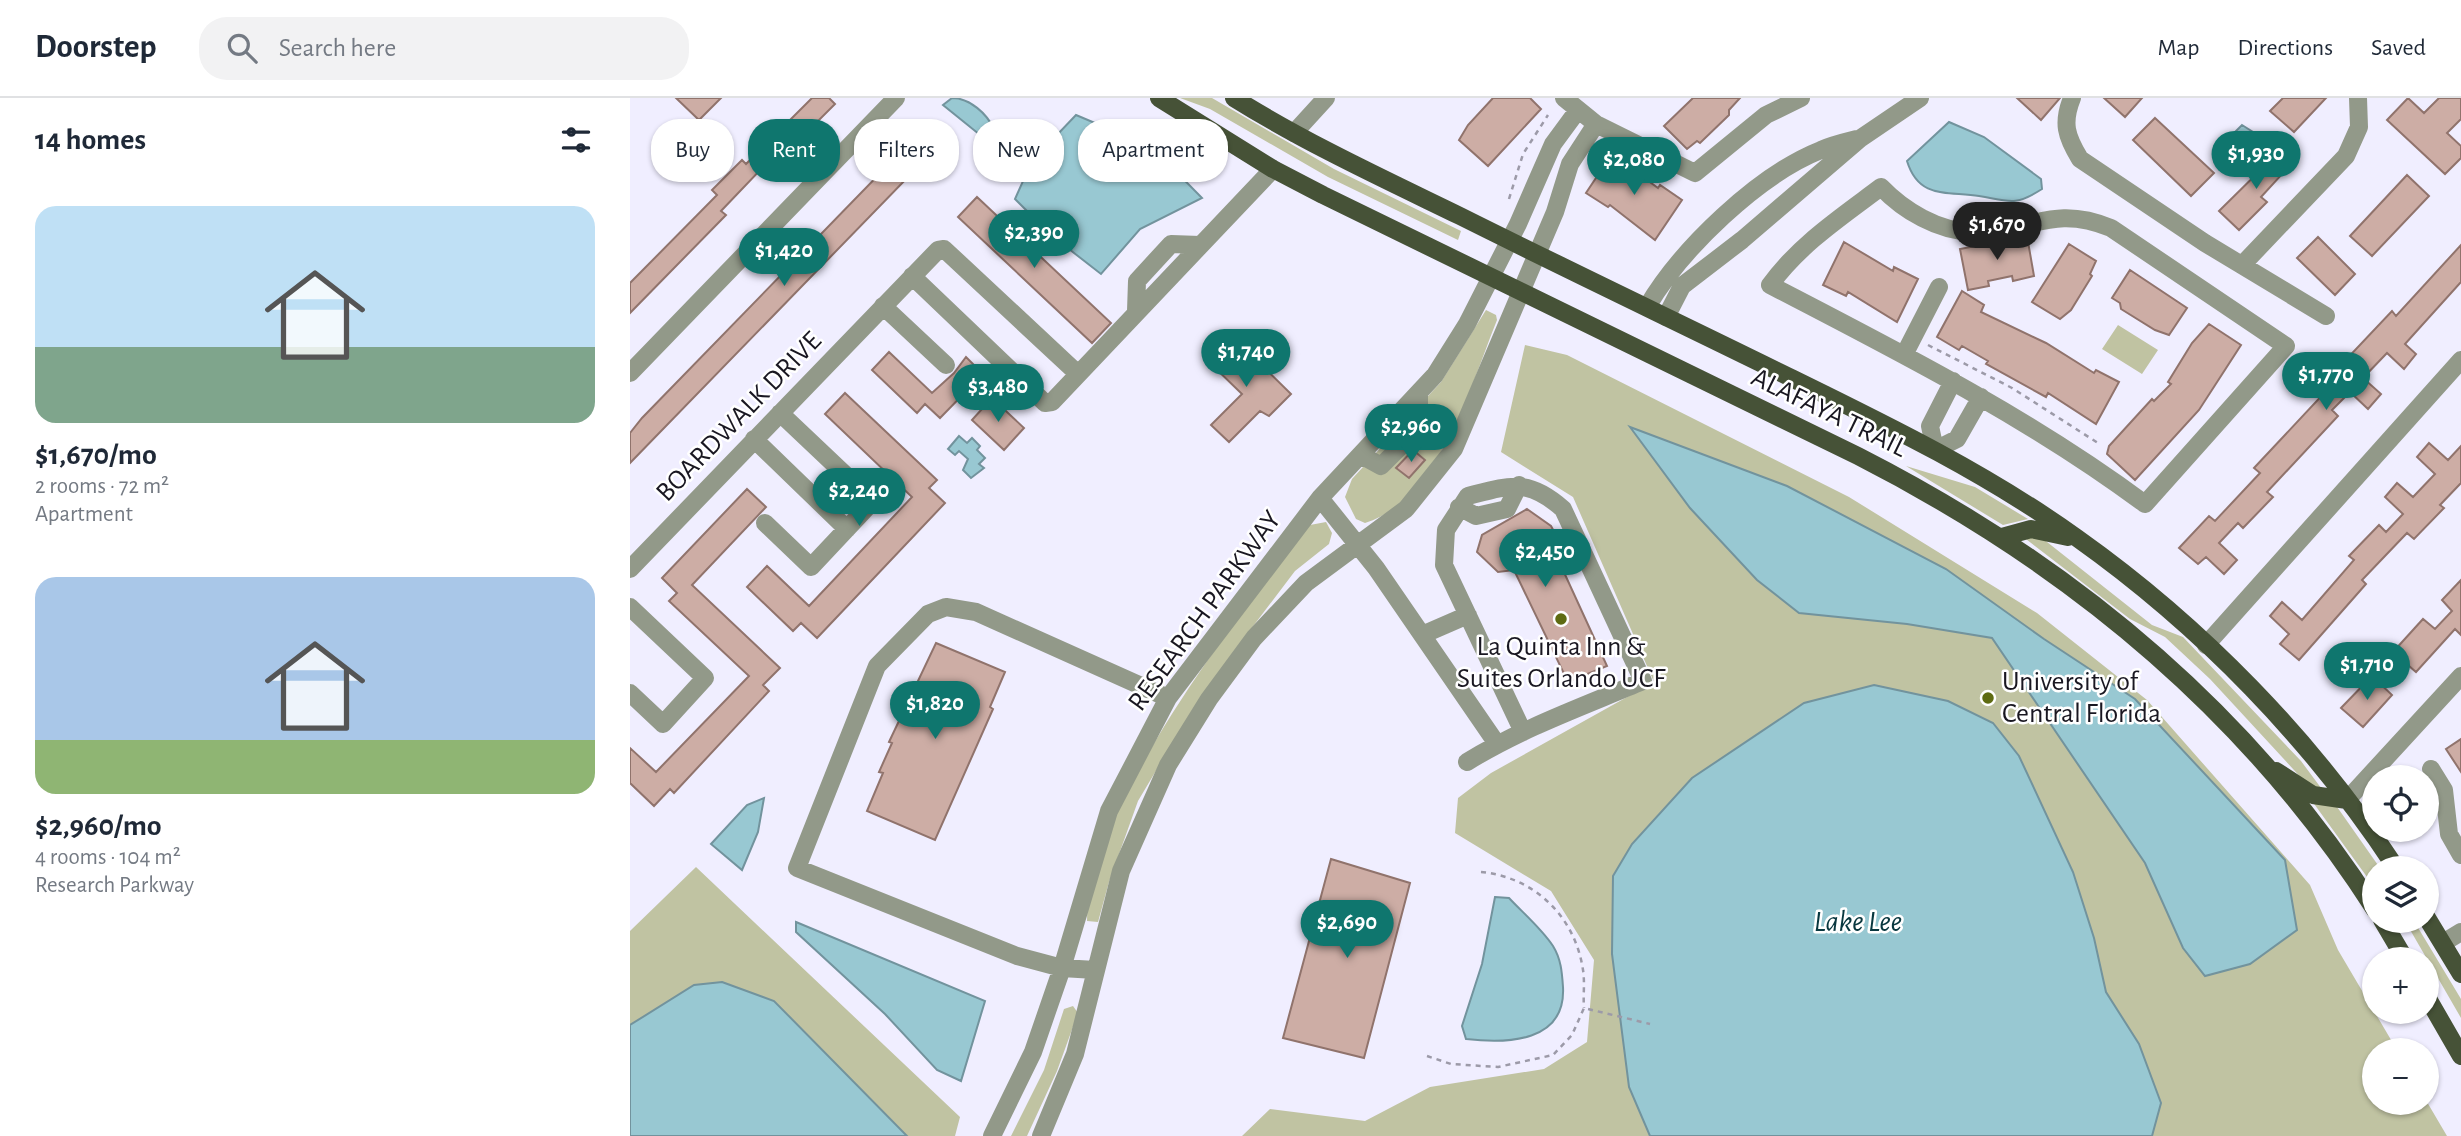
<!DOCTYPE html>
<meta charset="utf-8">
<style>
body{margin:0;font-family:"Alegreya Sans",sans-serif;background:#f2f2f3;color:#1f2937;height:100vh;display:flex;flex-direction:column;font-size:26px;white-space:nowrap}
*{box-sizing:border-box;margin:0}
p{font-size:23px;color:#747a83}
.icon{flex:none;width:38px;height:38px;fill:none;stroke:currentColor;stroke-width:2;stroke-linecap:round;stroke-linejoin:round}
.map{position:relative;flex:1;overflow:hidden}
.sheet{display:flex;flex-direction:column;background:#fff;width:630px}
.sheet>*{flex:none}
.guide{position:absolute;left:21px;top:21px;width:665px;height:63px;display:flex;gap:14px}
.buttons{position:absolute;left:1732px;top:667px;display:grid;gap:14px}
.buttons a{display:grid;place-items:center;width:77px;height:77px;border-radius:50%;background:#fff;box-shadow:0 2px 5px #0004;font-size:35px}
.price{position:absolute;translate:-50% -60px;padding:0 16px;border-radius:24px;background:#0f766e;color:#fff;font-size:23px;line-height:46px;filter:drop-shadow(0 2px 4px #0008)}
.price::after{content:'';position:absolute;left:50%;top:42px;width:21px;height:16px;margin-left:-10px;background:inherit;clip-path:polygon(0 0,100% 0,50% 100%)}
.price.selected{background:#222;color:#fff}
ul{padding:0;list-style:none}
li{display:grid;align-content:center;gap:14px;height:371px;padding:0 35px}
li span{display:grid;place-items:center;height:217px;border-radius:21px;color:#555}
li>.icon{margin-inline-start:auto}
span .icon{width:126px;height:126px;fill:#fffc;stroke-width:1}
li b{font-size:30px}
h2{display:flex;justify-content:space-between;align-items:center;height:84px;padding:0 35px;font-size:30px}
.tag{padding:0 24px;border-radius:28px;background:#fff;box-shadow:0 2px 5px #0004;font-size:24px;line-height:63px}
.tag.selected{background:#0f766e;color:#fff}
header{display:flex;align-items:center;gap:42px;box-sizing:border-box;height:98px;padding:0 35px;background:#fff;border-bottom:2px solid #e0e1e3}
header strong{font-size:33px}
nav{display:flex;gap:38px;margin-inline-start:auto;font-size:24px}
.search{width:490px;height:63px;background:#f2f2f3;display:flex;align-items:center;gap:18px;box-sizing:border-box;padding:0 24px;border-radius:28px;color:#747a83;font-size:26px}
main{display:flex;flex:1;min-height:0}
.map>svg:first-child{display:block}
.green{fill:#c0c3a2}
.water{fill:#98c8d2;stroke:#72939d;stroke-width:2}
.building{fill:#cdada5;stroke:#90736c;stroke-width:2}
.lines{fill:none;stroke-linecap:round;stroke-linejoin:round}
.path{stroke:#9c9aa8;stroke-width:2.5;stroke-dasharray:5 5;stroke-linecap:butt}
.minor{stroke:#929989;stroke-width:18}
.major{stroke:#465237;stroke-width:18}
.poi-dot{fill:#5e6b12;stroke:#fff;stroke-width:2.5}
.labels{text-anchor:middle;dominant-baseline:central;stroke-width:5;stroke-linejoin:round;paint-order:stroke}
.street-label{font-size:28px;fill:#191721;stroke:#fff}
.poi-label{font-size:28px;fill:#191721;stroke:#fff}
.water-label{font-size:30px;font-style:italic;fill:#08373f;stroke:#fff}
</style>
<header>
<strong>Doorstep</strong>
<div class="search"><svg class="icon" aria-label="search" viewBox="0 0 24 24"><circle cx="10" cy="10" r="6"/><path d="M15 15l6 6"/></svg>Search here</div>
<nav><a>Map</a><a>Directions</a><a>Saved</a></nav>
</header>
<main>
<section class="sheet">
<h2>14 homes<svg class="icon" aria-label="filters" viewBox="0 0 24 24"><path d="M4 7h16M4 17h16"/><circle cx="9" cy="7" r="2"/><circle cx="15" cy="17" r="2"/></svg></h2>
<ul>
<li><span style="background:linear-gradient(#bfe0f5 65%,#7fa58c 0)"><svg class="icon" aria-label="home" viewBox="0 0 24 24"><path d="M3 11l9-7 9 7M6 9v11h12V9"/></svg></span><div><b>$1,670/mo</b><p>2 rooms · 72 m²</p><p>Apartment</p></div></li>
<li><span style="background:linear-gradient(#a9c7e8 75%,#8fb573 0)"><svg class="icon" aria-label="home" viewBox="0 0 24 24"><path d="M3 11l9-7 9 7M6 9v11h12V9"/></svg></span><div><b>$2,960/mo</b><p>4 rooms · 104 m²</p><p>Research Parkway</p></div></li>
</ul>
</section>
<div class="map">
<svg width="1831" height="1038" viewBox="0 0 1831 1038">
<rect width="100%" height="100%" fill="#f0eeff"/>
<path class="green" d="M550,0H582L704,71L831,133L828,142L698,79L580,11Z
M856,212L866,217L867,222C841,287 809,402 735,425L726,421L715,399L722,381L811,284Z
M1488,227L1528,252L1512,276L1472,251Z
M895,247L937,257L1219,399L1407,515L1517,602L1680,787L1708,852L1767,952H1745V1004H1797L1817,1038H612L640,1011L735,1023L800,989L914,971L957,944L964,862L921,793L825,735L828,700L861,675L1024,584L943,399L871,354Z
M1276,368L1345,389L1398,421L1373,427Z
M696,424L702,435L699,446L665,473L599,560L561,614L508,703L479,784L468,824L457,823C458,710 609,515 680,427Z
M1392,438L1412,440L1522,527L1553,539L1671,663L1694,694L1675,684L1580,581L1535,539L1500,521Z
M1682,703L1705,706L1750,770H1745V790Z
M66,769L330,1019L325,1038H277L144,903L92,884L63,888L0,927V833Z
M1775,823H1784L1831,901V920Z
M443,908L448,915L427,973L397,1038H381L414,972L434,911Z"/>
<path class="water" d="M322,0C340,0 357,16 364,31L355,41L313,7Z
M446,17L522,49L572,100L510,131L471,176L421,137L385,101L402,63Z
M1319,24L1354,39L1411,81L1412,91C1384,109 1379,103 1349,98C1318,93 1289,102 1277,63Z
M1612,27L1642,46L1625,64L1602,37Z
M1000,329L1157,388L1316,471L1414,541L1505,601L1655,762L1667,832L1620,866L1575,878L1553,850L1515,765L1362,540L1277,526L1169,515L1127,482L1060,410Z
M329,338L337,345L342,340L350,348L347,352L355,360L349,366L354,370L341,380L333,372L338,361L329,353L325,357L318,351Z
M1244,587L1318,603L1363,625L1389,658L1443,774L1464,840L1476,894L1509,946L1531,1005L1522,1038H1020L999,989L982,856L983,778L1002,746L1062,680L1174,605Z
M134,700L128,734L112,772L81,746L117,707Z
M865,799L879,800C893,815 911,830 923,848C931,861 932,874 933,889C936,944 878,946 836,941L832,928L852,866Z
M166,824L355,903L331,983L307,972L255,916L166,834Z
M92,884L144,903L277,1038H0V927L64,887Z"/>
<path class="building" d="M46,0H91L69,22Z
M182,0H199L205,6L138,73L133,69L91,113L96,117L0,215V185L87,97L82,92L112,62L116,66Z
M863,0H900L911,11L858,68L829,42L838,27Z
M1063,0H1110L1099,12V17L1070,45L1067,43L1057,51L1034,28Z
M1387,0H1430L1411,22Z
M1474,0H1512L1495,19Z
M1653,0H1696L1664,34L1640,13Z
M1778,0L1794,15L1809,0H1831V21L1817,35L1831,48V60L1815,76L1757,22Z
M1525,20L1584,75L1561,98L1503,42Z
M300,24L316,40L0,365V335L12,320Z
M1653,50L1665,62L1631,99L1637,104L1609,132L1589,113Z
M982,56L1028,90L1030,87L1052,102L1025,142L980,107L978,109L956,95Z
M1777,77L1799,98L1742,158L1720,138Z
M347,99L481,225L462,245L328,119Z
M1397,138L1404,178L1383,183L1382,178L1358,183L1359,188L1338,192L1330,151Z
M1688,139L1725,176L1705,197L1667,160Z
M1214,144L1263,173L1264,169L1288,181L1267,224L1218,194L1216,198L1193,187Z
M1439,146L1466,163L1460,176L1462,178L1441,212L1430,221L1402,204Z
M1831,147V184L1775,246L1786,256L1774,271L1757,255L1733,280L1751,296L1738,311L1720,294L1702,312L1708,318L1637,394L1643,399L1613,430L1608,425L1589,445L1607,462L1594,476L1576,459L1568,466L1549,450L1579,418L1585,423L1630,375L1624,370L1698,291L1693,286L1762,213L1766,218Z
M1500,172L1557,210L1539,237L1525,232L1491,211L1490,205L1482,200Z
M1332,193L1354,207L1351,214L1416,245L1464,275L1466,272L1489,284L1466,326L1418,295L1416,299L1356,266L1358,263L1332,248L1329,252L1307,239Z
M1579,226L1611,247L1569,312L1505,382L1477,356L1479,348L1522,301L1524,303L1541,286L1538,284L1562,245Z
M604,240L661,296L639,318L630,313L599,344L581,327L612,296L580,265Z
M259,254L302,295L324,275L336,259L353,276L310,320L295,306L287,315L242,272Z
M215,295L307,382L299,390L315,405L187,540L171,525L163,533L117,489L137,468L179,508L282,399L195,316Z
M362,300L394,330L374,352L342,322Z
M1799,345L1818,362L1831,348V385L1810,407L1814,410L1784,441L1777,435L1732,482L1736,486L1669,562L1650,546L1659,536L1640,518L1652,504L1672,522L1724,462L1719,458L1749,427L1756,434L1773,416L1755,399L1767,385L1783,399L1805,376L1787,359Z
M783,352L795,362L779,380L766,370Z
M117,391L136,409L62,487L150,570L133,587L139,593L44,695L40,691L24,708L0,685V650L26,674L119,578L39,503L47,495L32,480Z
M897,411L921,428L928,441L921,446L977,568L938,584L884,472L868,474L847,454L852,437Z
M1831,482V537L1825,531L1786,574L1763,554L1793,521L1805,531L1822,513L1812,502Z
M306,545L375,574L360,609L363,611L305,742L237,713L253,675L249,674L262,645L259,644Z
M1742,578L1762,597L1733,629L1711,610Z
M1831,641V674L1816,651Z
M701,761L780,785L734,960L653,940Z"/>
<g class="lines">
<path class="path" d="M879,101L893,56L918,17
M1298,247L1382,290L1468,345
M851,774C904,779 945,818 953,872C955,884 953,898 954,910
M797,958L821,966L868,969L923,957L942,937L954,910L1020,926"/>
<path class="minor" d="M934,0L966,26L1065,75L1136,17L1171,0
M1442,0C1432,25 1436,38 1450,61L1575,145L1696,218
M664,35L696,0
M1251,89C1274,113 1308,133 1342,134C1397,136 1421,105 1481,130L1656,248L1515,406C1398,319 1269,254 1140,187C1170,146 1211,119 1251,89Z
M1613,166L1716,58L1729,29L1728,0
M282,178L415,305L422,304L643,71
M253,208L316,267
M1017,209C1051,151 1128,77 1191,52C1202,47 1215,44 1227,41
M506,213L507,183L541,146L570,147
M1036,219L1052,188L1112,142L1231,40L1290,0
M1274,257L1309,189
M0,275L266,0
M1323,283L1300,328L1305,352L1327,341L1351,299
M124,341L217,431
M731,357L751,368L789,330V295
M690,400L746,470L867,646
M829,409L846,418L877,411L889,387
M135,425L181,469L243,403L150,315
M0,471L308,152L314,151L447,275
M0,509L75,580L33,626L0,595
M792,537L838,517
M1576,547L1831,262
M837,664C892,630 954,608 1013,583L933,411C898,380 880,387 838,398L816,432L814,467L893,634
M1801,671L1814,692L1819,736L1831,757
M1717,702L1831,578
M1813,845L1831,834
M465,872L432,870L387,858L167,770L247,568L298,516L316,509L346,514L538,600
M362,1038L403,954L432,870L479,713L538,600L690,400L805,277L837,226L888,126L923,46L948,12
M411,1038L445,956L491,773L538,667L579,601L624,540L676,485L776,411L824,351L925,114L940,66L966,26"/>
<path class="major" d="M529,0L643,71L693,97L1228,358C1438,465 1617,612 1745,812
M604,0C676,45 754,81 830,118C934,170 1039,220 1143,271C1247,322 1352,372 1447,440C1571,528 1682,642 1766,770
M1372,439L1401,431L1438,439
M1646,673L1683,697L1717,702
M1797,820L1831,876
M1752,822L1775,861
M1797,899L1831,958"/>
</g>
<g class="poi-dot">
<circle cx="931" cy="521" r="7"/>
<circle cx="1358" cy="600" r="7"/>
</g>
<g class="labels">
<g class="street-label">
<text transform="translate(1199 315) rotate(26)">ALAFAYA TRAIL</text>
<text transform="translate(109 319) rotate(-46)">BOARDWALK DRIVE</text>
<text transform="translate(575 513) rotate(-54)">RESEARCH PARKWAY</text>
</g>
<g class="poi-label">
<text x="931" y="549">La Quinta Inn &amp;<tspan x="931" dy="32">Suites Orlando UCF</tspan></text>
<text x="1372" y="584" text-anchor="start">University of<tspan x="1372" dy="32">Central Florida</tspan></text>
</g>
<g class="water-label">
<text x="1228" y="824">Lake Lee</text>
</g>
</g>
</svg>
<div class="buttons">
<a><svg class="icon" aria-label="locate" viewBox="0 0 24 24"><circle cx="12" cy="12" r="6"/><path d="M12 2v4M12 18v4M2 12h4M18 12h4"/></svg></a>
<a><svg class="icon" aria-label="layers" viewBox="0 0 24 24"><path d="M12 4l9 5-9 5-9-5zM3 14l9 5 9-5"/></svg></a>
<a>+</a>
<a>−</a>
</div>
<b class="price" style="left:1626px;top:93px">$1,930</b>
<b class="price" style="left:1004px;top:99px">$2,080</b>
<b class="price selected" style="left:1367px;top:164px">$1,670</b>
<b class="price" style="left:404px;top:172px">$2,390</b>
<b class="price" style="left:154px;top:190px">$1,420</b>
<b class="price" style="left:616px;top:291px">$1,740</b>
<b class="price" style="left:1696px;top:314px">$1,770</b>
<b class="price" style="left:368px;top:326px">$3,480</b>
<b class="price" style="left:781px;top:366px">$2,960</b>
<b class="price" style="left:229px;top:430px">$2,240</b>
<b class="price" style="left:915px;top:491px">$2,450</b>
<b class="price" style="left:1737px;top:604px">$1,710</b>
<b class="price" style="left:305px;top:643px">$1,820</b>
<b class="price" style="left:717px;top:862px">$2,690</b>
<div class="guide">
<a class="tag">Buy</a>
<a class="tag selected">Rent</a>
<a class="tag">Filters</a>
<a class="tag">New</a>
<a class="tag">Apartment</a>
</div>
</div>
</main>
